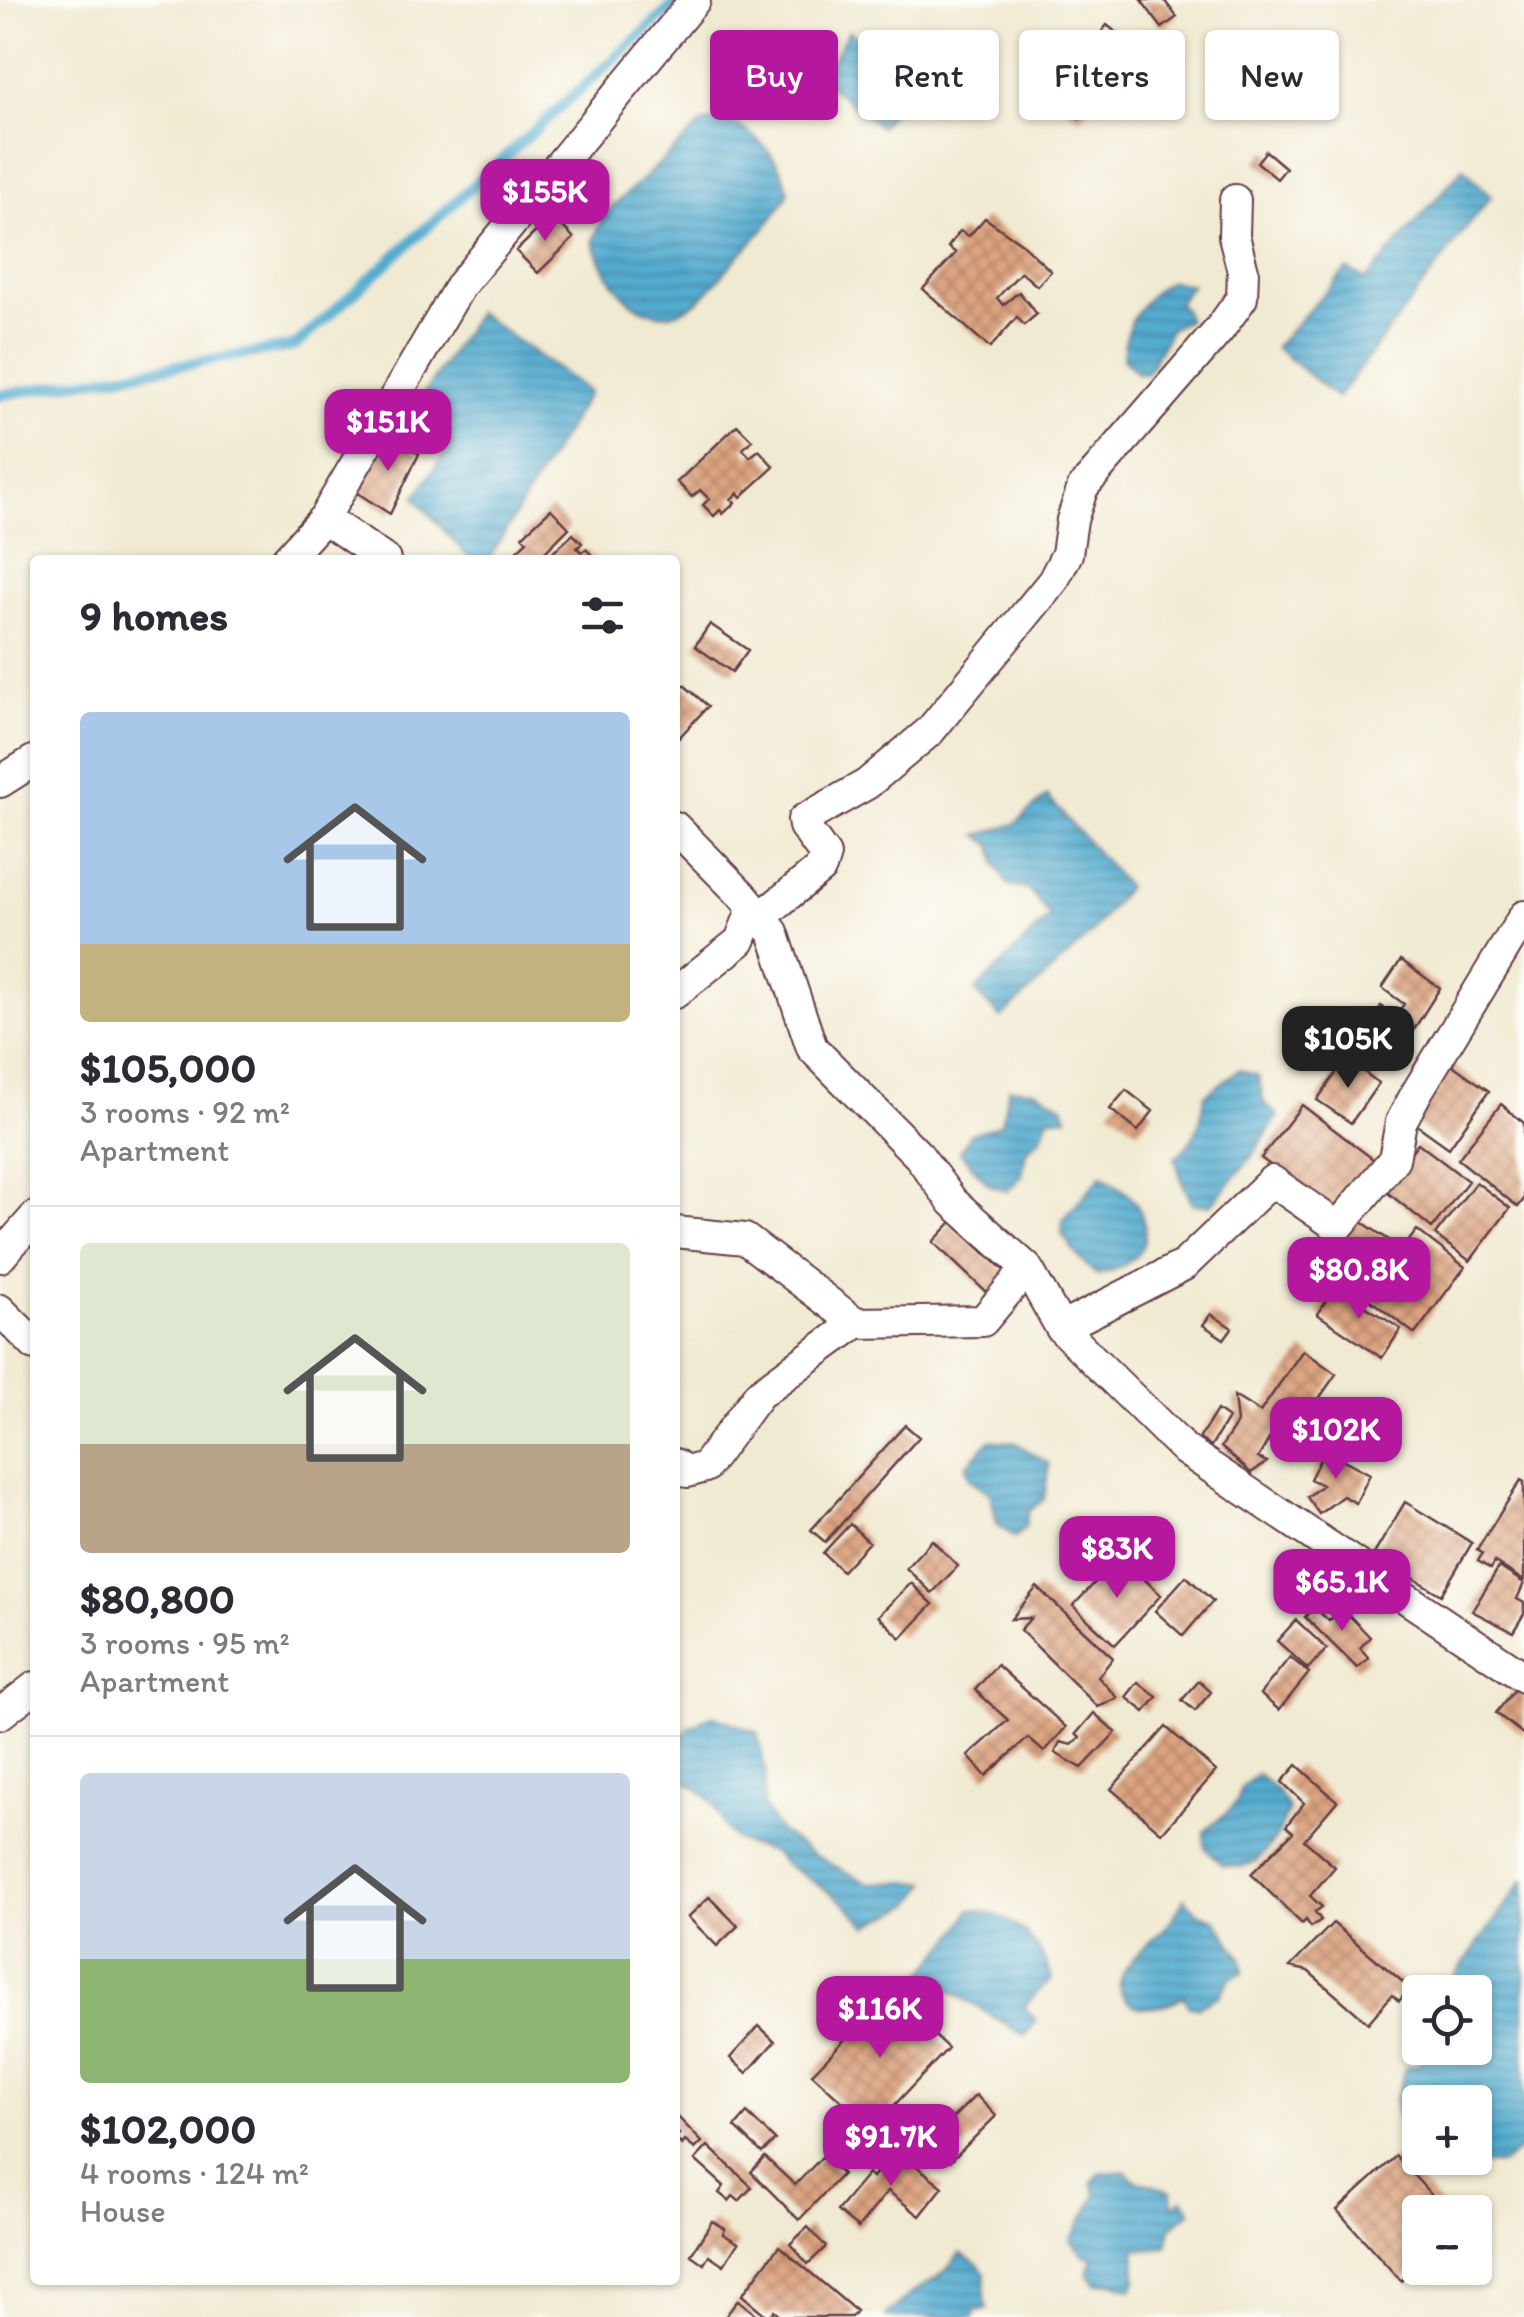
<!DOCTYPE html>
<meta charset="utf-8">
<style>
body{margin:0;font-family:Itim,sans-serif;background:#f2f2f3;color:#2b2b33;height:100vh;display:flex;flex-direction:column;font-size:38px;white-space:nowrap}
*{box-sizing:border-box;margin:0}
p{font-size:32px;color:#7c7c81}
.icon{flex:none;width:55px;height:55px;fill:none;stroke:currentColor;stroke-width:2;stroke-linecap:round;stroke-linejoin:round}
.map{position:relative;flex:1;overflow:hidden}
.panel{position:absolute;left:30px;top:555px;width:650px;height:1730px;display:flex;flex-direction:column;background:#fff;border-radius:10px;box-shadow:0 2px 8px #0004}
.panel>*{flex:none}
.top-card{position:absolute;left:710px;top:30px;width:662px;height:90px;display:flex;gap:20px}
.tools{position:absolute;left:1402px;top:1975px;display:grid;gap:20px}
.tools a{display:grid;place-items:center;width:90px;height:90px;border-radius:10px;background:#fff;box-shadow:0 2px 8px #0004;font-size:50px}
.price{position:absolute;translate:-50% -85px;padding:0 22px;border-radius:20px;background:#b5179e;color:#fff;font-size:32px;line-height:65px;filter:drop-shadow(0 2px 5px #0008)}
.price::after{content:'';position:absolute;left:50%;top:60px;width:30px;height:22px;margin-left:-15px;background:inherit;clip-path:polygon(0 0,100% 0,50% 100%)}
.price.current{background:#222;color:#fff}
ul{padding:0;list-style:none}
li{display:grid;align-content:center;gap:20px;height:530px;padding:0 50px}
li+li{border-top:2px solid #e1e1e2}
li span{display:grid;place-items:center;height:310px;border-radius:10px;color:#555}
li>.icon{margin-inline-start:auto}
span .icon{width:180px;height:180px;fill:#fffc;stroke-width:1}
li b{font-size:42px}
h2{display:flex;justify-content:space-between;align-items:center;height:120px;padding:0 50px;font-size:42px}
.pill{padding:0 35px;border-radius:10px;background:#fff;box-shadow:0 2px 8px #0004;font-size:35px;line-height:90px}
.pill.current{background:#b5179e;color:#fff}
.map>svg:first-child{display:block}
.water{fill:url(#water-rules);stroke:#4e667e;stroke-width:2.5}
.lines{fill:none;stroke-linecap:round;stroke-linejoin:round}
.stream{stroke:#53acd0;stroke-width:11}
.building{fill:url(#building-cross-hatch)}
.minor-casing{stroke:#633d44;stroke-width:34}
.minor{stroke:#fff;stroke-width:30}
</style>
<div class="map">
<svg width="1524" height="2317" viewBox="0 0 1524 2317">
<defs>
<pattern id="water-rules" width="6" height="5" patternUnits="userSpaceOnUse" patternTransform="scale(2.5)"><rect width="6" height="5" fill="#53acd0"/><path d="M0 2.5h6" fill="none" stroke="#478ba9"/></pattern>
<pattern id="building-cross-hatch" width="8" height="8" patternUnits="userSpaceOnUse" patternTransform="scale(2.5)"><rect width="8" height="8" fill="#dda481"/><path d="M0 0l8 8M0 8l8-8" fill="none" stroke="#b5856a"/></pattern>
</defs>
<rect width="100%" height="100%" fill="#fdfcf7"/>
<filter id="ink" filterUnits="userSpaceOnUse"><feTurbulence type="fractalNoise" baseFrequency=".01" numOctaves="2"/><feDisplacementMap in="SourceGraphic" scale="20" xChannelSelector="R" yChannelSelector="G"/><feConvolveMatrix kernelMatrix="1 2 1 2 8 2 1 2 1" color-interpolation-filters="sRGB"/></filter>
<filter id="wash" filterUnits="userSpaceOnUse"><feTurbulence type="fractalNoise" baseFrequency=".0048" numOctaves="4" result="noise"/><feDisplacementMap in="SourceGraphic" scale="40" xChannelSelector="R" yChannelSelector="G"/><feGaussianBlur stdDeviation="2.25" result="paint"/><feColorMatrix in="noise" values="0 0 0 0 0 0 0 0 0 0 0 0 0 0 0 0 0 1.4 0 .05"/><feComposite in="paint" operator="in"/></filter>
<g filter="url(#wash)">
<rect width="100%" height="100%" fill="#f1ead2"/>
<path class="water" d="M849,31L914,84L880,127L821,79Z
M725,118C757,134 780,157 789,192C776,218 756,237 736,259C723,273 709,294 693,305C643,336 607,283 593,241L603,216L702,124Z
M1463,168L1491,196L1337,398L1275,347L1347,269L1366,280Z
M1170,281L1191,285L1178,303L1185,311L1188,320L1171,328L1147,374L1137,373L1123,358C1124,326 1142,297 1170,281Z
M477,312L589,392L488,560H471L415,498L451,444L407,420Z
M1047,796L1127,887L1090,935L1001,1018L975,991L1050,916L1029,890L1008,885L996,864L993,846L978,835L1015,824Z
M1239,1070L1258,1076L1264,1103L1278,1116L1252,1156L1211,1205L1193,1204L1183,1184L1175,1158C1197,1140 1202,1122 1205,1095Z
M1009,1088L1035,1090L1063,1105L1067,1117H1049L1041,1138L1026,1151L1022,1176L1007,1191L989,1185L960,1152L969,1135L1001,1124Z
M1102,1175C1112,1183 1132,1194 1138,1207C1157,1247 1134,1266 1097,1275L1079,1258L1062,1234L1063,1220Z
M990,1440L1016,1443L1049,1464L1044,1499L1028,1512L1025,1527L1015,1537L997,1524L991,1494L970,1479L966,1466Z
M711,1715L757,1732L766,1773L763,1806L779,1831L812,1854L868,1883L927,1882C909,1917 895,1908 867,1926C840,1895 819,1886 787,1865C780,1860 776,1853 769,1851C756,1846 744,1847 733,1837C722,1828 721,1815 713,1804C704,1791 689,1782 675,1778V1744L689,1728Z
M1257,1774L1276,1790L1289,1809L1276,1839L1256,1862L1239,1867L1221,1864L1205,1847L1204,1832L1231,1809L1238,1800L1241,1788Z
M1524,1880V2146L1502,2164H1467L1456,2158H1475V2102H1420V2121L1398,2118L1395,2101L1406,2068L1420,2064L1423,2059L1411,2047L1420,2039V2048H1475V1992H1443Z
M1184,1898L1199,1914L1215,1919L1241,1957L1244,1972L1230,1978L1219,1996L1197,2007L1189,2006L1184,1997C1169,2004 1146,2013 1132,2004C1094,1982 1155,1940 1168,1925C1174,1917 1180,1907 1184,1898Z
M970,1910C1012,1913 1040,1940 1052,1979L1024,2006L1036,2021L1025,2036L923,1974L960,1928Z
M1125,2171L1134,2180L1172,2191L1173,2207L1183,2199L1191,2211L1171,2228L1167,2246L1151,2250L1135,2249L1136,2282L1131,2289L1113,2282L1096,2284L1088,2273L1093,2258L1082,2254L1071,2240L1097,2194L1092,2182L1100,2174Z
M960,2253L977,2264L985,2274L984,2299L987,2309L975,2311L973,2317H886L887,2313C900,2306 909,2294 921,2287C942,2275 946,2273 960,2253Z"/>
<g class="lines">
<path class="stream" d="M0,395L295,346L675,4"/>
</g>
<g id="blocks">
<path class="building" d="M1141,0H1164L1177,17L1162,28Z
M1107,25L1137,49L1080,119L1051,95Z
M1266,151L1286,168L1277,179L1257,162Z
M552,216L574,238L538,273L516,251Z
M985,218L1022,244L1051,271L1037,286L1021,272L997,298L1003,305L1019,292L1037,314L1024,325L1017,317L990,348L923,289L956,253L948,247L960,231L969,236Z
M737,425L752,440L743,449L750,457L759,450L774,467L741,497L738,493L731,499L735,503L723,514L720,510L714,516L703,505L709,499L700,490L692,497L677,482Z
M390,434L419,454L390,514L356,492Z
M551,509L569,528L545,552L549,556L573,534L582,543L577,548L582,552L586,549L596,560H515L511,556L527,541L522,536Z
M710,624L748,650L732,672L695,646Z
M684,685L708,706L675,742V695Z
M1401,960L1440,988L1392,1064L1359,1045L1381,1006L1396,1015L1404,1004L1382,988Z
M1346,1059L1379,1083L1351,1123L1317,1100Z
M1447,1061L1489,1091L1449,1148L1407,1118Z
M1126,1090L1153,1111L1138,1131L1110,1109Z
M1501,1104L1524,1123V1199L1518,1207L1458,1159Z
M1302,1105L1378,1163L1337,1217L1261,1158Z
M1418,1143L1468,1181L1432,1228L1383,1189Z
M1476,1182L1510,1208L1470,1261L1435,1235Z
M1356,1218L1392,1242L1358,1293L1322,1269Z
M952,1222L1008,1274L989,1295L933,1242Z
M1417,1230L1465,1267L1415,1334L1366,1297Z
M1335,1287L1401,1329L1382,1358L1317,1314Z
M1211,1314L1232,1328L1224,1339L1203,1325Z
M1303,1350L1336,1374L1294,1435L1278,1424L1258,1458L1267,1462L1251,1473L1221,1447L1237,1423L1234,1396L1260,1412Z
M1217,1410L1228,1418L1211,1446L1199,1439Z
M905,1425L919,1437L825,1542L811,1530Z
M1325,1450L1370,1474L1356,1503L1343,1496L1319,1514L1307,1497L1322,1485L1310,1479Z
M1521,1480L1524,1482V1581L1495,1562L1491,1569L1478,1561L1482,1554L1477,1550Z
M1405,1502L1472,1543L1441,1595L1374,1554Z
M850,1524L869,1542L842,1571L823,1553Z
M932,1540L958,1566L932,1593L906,1568Z
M1120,1556L1161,1595L1115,1645L1073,1606Z
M1499,1567L1524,1583L1517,1599L1524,1603V1614L1513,1632L1472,1611Z
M1186,1576L1213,1601L1183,1636L1155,1611Z
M911,1583L933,1604L901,1638L878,1616Z
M1037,1587L1113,1658L1098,1677L1118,1698L1098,1707L1020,1630L1031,1618L1011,1619Z
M1314,1607L1329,1621L1342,1608L1370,1637L1360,1648L1369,1658L1357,1668L1305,1617Z
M1296,1620L1327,1649L1308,1669L1277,1641Z
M1290,1657L1309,1673L1279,1710L1260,1694Z
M997,1665L1066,1727L1044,1752L1028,1738L986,1776L968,1756L1008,1720L975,1690Z
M1199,1681L1211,1692L1195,1711L1182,1700Z
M1138,1682L1157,1697L1145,1712L1126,1697Z
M1520,1683L1524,1686V1735L1496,1713Z
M1094,1713L1116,1732L1082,1768L1055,1753L1060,1742L1072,1745L1080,1738L1076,1734Z
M1166,1727L1216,1771L1162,1833L1111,1789Z
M1297,1765L1337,1801L1304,1840L1335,1867L1310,1896L1322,1907L1315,1912L1321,1920L1311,1927L1306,1920L1302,1924L1251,1874L1293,1832L1286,1826L1304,1803L1282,1782Z
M709,1897L738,1926L717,1946L688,1917Z
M1333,1923L1410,1988L1399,2001L1392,1995L1368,2023L1308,1971L1290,1967Z
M889,1993L948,2048L872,2129L812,2074Z
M759,2026L775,2041L747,2073L730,2058Z
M976,2095L996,2116L951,2161L930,2140Z
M747,2113L775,2140L762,2153L735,2127Z
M675,2114L702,2142L695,2149L685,2141L682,2145L675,2139L679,2134L675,2130Z
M708,2146L752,2187L739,2201L733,2196L729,2201L719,2193L724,2186L695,2160Z
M895,2149L943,2187L920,2216L888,2191L858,2228L837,2211L868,2174L872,2178Z
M823,2156L842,2174L799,2220L751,2172L765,2157L795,2185Z
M1396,2156L1447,2212H1420V2263L1401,2281L1337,2210Z
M712,2221L725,2229L723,2234L738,2243L724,2265L709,2255L704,2264L691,2255Z
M808,2227L826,2247L808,2264L790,2244Z
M779,2246L856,2311L851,2317H781L774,2311L768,2317L742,2295Z
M738,2300L759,2317H725Z"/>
</g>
</g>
<g filter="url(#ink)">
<use href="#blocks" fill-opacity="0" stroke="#633d44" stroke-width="2.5"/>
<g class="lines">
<g class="minor-casing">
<path id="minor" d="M324,518L385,560
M286,560L324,518L460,286L695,0
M0,782L35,760
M675,827L741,894L773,932L812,1048L919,1156L953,1202L1027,1268L1061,1328L1185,1450L1524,1677
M761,917L821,868L825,855L804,826L803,820L867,784L930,731L1053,581L1067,554L1072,520L1083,487L1219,330L1242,298L1243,271L1234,236L1235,200
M675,993L740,941L753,908
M675,1232L745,1239L856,1323L983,1321L1027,1268
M0,1257L35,1217
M0,1310L35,1345
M1061,1328L1184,1265L1272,1181L1338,1227L1394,1159L1401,1122L1417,1092L1524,916
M675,1464L687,1472L705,1467L759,1394L856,1323
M0,1714L35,1687"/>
</g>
<use href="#minor" class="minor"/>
</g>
</g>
</svg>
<div class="tools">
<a><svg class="icon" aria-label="locate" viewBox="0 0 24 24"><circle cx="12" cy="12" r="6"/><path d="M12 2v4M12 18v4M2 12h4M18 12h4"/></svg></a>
<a>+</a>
<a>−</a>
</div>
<b class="price" style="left:545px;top:244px">$155K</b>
<b class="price" style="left:388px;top:474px">$151K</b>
<b class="price current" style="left:1348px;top:1091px">$105K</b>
<b class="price" style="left:1359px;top:1322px">$80.8K</b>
<b class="price" style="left:1336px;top:1482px">$102K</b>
<b class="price" style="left:1117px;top:1601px">$83K</b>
<b class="price" style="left:1342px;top:1634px">$65.1K</b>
<b class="price" style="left:880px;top:2061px">$116K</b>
<b class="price" style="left:891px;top:2189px">$91.7K</b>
<div class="top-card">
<a class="pill current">Buy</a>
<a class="pill">Rent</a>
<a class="pill">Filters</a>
<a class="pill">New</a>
</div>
<section class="panel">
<h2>9 homes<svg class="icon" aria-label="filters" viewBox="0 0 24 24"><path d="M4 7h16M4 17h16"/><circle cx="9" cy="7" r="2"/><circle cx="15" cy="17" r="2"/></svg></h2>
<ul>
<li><span style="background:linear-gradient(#a9c7e8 75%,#c2b280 0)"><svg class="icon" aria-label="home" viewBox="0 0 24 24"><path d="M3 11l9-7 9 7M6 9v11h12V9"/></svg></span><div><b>$105,000</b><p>3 rooms · 92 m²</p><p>Apartment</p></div></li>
<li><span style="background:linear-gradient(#dfe7d0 65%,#b9a48a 0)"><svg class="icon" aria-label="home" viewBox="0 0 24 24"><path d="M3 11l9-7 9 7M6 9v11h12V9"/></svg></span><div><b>$80,800</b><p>3 rooms · 95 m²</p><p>Apartment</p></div></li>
<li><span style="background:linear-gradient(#c9d6e8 60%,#8fb573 0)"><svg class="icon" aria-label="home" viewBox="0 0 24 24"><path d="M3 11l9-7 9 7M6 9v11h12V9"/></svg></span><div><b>$102,000</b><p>4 rooms · 124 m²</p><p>House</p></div></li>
</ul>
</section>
</div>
